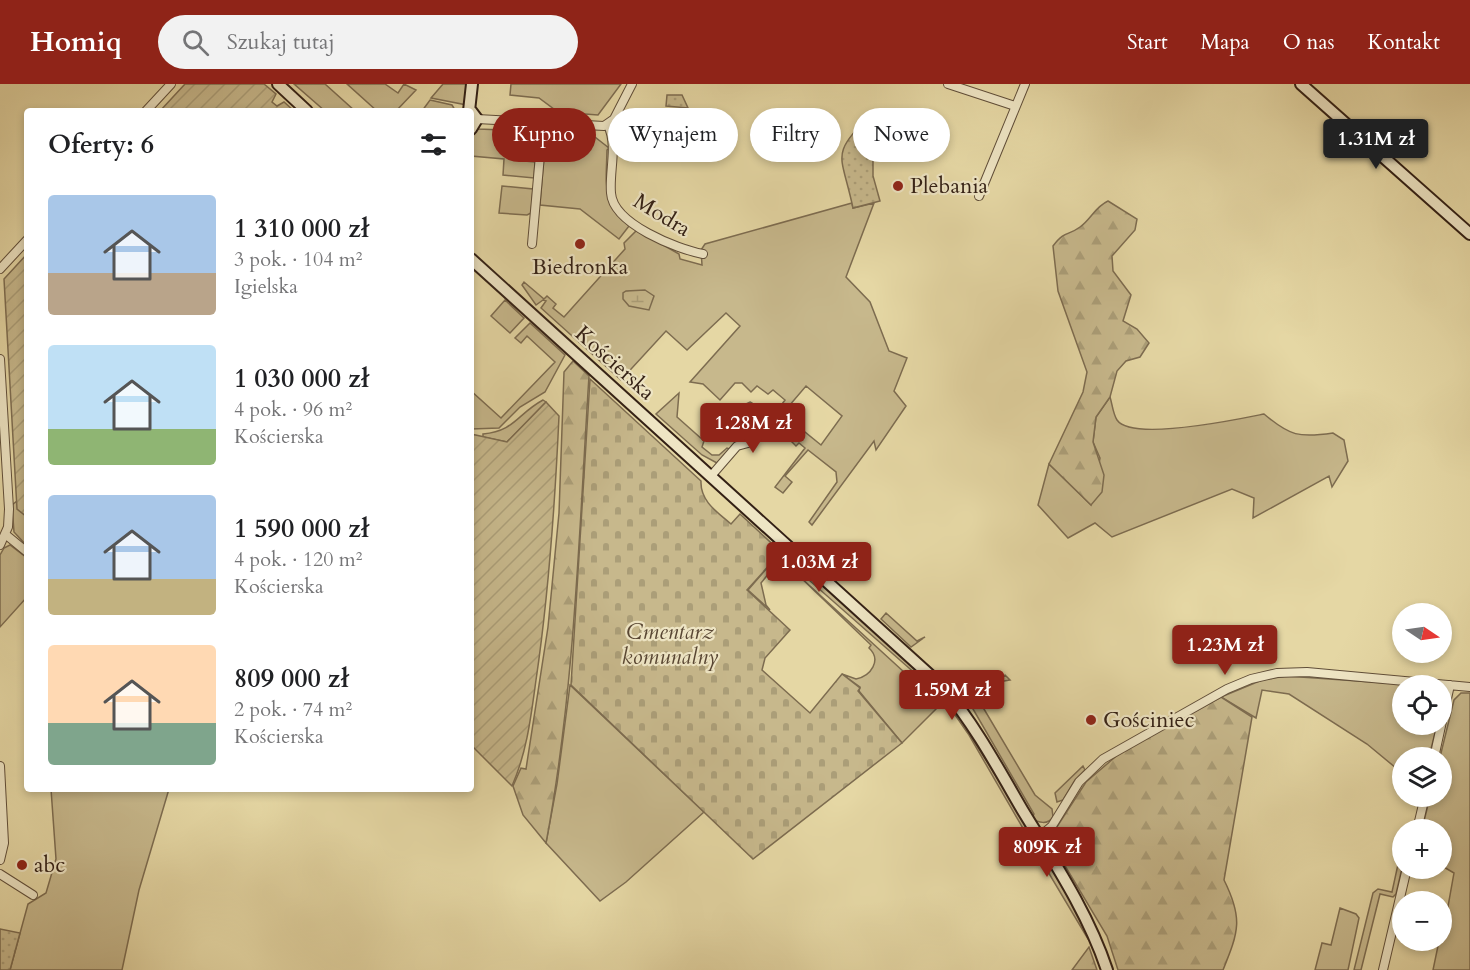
<!DOCTYPE html>
<html lang="pl">
<meta charset="utf-8">
<style>
body{margin:0;font-family:Cardo,serif;background:#f2f2f2;color:#202124;height:100vh;display:flex;flex-direction:column;font-size:22px;white-space:nowrap}
*{box-sizing:border-box;margin:0}
p{font-size:20px;color:#757577}
.icon{flex:none;width:33px;height:33px;fill:none;stroke:currentColor;stroke-width:2;stroke-linecap:round;stroke-linejoin:round}
.map{position:relative;flex:1;overflow:hidden}
.drawer{position:absolute;left:24px;top:24px;width:450px;height:684px;display:flex;flex-direction:column;background:#fff;border-radius:6px;box-shadow:0 3px 9px #0003}
.drawer>*{flex:none}
.top-card{position:absolute;left:492px;top:24px;width:570px;height:54px;display:flex;gap:12px}
.needle{width:39px;rotate:103deg}
.tools{position:absolute;left:1392px;top:519px;display:grid;gap:12px}
.tools a{display:grid;place-items:center;width:60px;height:60px;border-radius:50%;background:#fff;box-shadow:0 3px 9px #0003;font-size:30px}
.price{position:absolute;translate:-50% -51px;padding:0 14px;border-radius:6px;background:#8f2418;color:#fff;font-size:20px;line-height:39px;filter:drop-shadow(0 2px 3px #0008)}
.price::after{content:'';position:absolute;left:50%;top:36px;width:18px;height:14px;margin-left:-9px;background:inherit;clip-path:polygon(0 0,100% 0,50% 100%)}
.price.on{background:#222;color:#fff}
ul{padding:0;list-style:none}
li{display:flex;align-items:center;gap:18px;height:150px;padding:0 24px}
li span{display:grid;place-items:center;flex:none;width:168px;height:120px;border-radius:6px;color:#555}
li>.icon{margin-inline-start:auto}
span .icon{width:72px;height:72px;fill:#fffc;stroke-width:1}
li b{font-size:26px}
h2{display:flex;justify-content:space-between;align-items:center;height:72px;padding:0 24px;font-size:26px}
.chip{padding:0 21px;border-radius:27px;background:#fff;box-shadow:0 3px 9px #0003;font-size:21px;line-height:54px}
.chip.on{background:#8f2418;color:#fff}
header{display:flex;align-items:center;gap:36px;box-sizing:border-box;height:84px;padding:0 30px;background:#8f2418;color:#fff}
header strong{font-size:28px}
nav{display:flex;gap:33px;margin-inline-start:auto;font-size:21px}
.search{width:420px;height:54px;background:#f2f2f2;display:flex;align-items:center;gap:15px;box-sizing:border-box;padding:0 21px;border-radius:33px;color:#757577;font-size:22px}
.map>svg:first-child{display:block}
.grass{fill:#c7b88c;stroke:#7d6c50;stroke-width:1.5}
.forest{fill:url(#forest-firs);stroke:#7d6c50;stroke-width:1.5}
.wetland{fill:url(#wetland-marsh);stroke:#7d6c50;stroke-width:1.5}
.cemetery{fill:url(#cemetery-stones);stroke:#7d6c50;stroke-width:1.5}
.park{fill:url(#park-dots);stroke:#7d6c50;stroke-width:1.5}
.garden{fill:url(#garden-furrows);stroke:#7d6c50;stroke-width:1.5}
.lines{fill:none;stroke-linecap:round;stroke-linejoin:round}
.street-casing{stroke:#604e39;stroke-width:10}
.secondary-casing{stroke:#332015;stroke-width:14}
.street{stroke:#eee5c4;stroke-width:8}
.secondary{stroke:#eee5c4;stroke-width:10}
.poi-dot{fill:#8f2418;stroke:#eee5c4;stroke-width:2}
.labels{text-anchor:middle;dominant-baseline:central;stroke-width:4.5;stroke-linejoin:round;paint-order:stroke}
.poi-label{font-size:22px;fill:#332015;stroke:#eee5c4;text-anchor:start}
.street-label{font-size:22px;fill:#332015;stroke:#eee5c4}
.park-label{font-size:22px;font-style:italic;fill:#584633;stroke:#eee5c4}
</style>
<header>
<strong>Homiq</strong>
<div class="search"><svg class="icon" aria-label="search" viewBox="0 0 24 24"><circle cx="10" cy="10" r="6"/><path d="M15 15l6 6"/></svg>Szukaj tutaj</div>
<nav><a>Start</a><a>Mapa</a><a>O nas</a><a>Kontakt</a></nav>
</header>
<div class="map">
<svg width="1470" height="886" viewBox="0 0 1470 886">
<defs>
<pattern id="forest-firs" width="22" height="20" patternUnits="userSpaceOnUse" patternTransform="scale(1.5)"><rect width="22" height="20" fill="#c7b88c"/><path d="M5 1l3.5 6h-7zM16 11l3.5 6h-7z" fill="#ab9e78"/></pattern>
<pattern id="wetland-marsh" width="20" height="14" patternUnits="userSpaceOnUse" patternTransform="scale(1.5)"><rect width="20" height="14" fill="#c7b88c"/><path d="M1 5h8M5 5V1M11 12h8M15 12V8" fill="none" stroke="#ab9e78"/></pattern>
<pattern id="cemetery-stones" width="16" height="16" patternUnits="userSpaceOnUse" patternTransform="scale(1.5)"><rect width="16" height="16" fill="#c7b88c"/><path d="M2 7V4a2 2 0 0 1 4 0v3zM10 15v-3a2 2 0 0 1 4 0v3z" fill="#ab9e78"/></pattern>
<pattern id="park-dots" width="8" height="8" patternUnits="userSpaceOnUse" patternTransform="scale(1.5)"><rect width="8" height="8" fill="#c7b88c"/><path d="M2 2h.1M6 6h.1" fill="none" stroke="#ab9e78" stroke-width="1.8" stroke-linecap="round"/></pattern>
<pattern id="garden-furrows" width="10" height="10" patternUnits="userSpaceOnUse" patternTransform="scale(1.5)"><rect width="10" height="10" fill="#c7b88c"/><path d="M-1 1l2-2M0 10L10 0M9 11l2-2" fill="none" stroke="#ab9e78"/></pattern>
</defs>
<rect width="100%" height="100%" fill="#e5d7a4"/>
<filter id="stains"><feTurbulence type="fractalNoise" baseFrequency=".00333" numOctaves="4"/><feColorMatrix values="0 0 0 0 .2 0 0 0 0 .09 0 0 0 0 .02 0 0 0 .5 -.17"/></filter>
<radialGradient id="worn" r=".72"><stop offset=".6" stop-color="#630" stop-opacity="0"/><stop offset="1" stop-color="#630" stop-opacity=".3"/></radialGradient>
<path class="grass" d="M294,0H325L355,27H325Z
M347,0H385L398,9L404,0L416,6L396,27H377Z
M443,0H469L467,21L431,14Z
M511,0H621L598,31L558,28L539,14L510,11Z
M430,16L452,21L455,26L422,27Z
M477,42L478,45L528,47L525,77L535,78L534,94L503,91L504,75L471,72L473,43Z
M546,48L591,50L609,64L607,66C606,105 602,113 629,142L619,155L580,125L540,121Z
M502,102L533,105L531,129L527,131L499,129Z
M852,119L853,124L874,119L846,193L870,218L889,267L907,274L894,307L906,322L876,366L874,357L812,441L809,438L837,398L836,388L808,366L785,392L792,398L783,409L775,403L805,364L799,359L796,362L774,340L780,339L795,351L799,347L793,341L795,340L821,361L842,332L806,302L783,329L789,335L787,337L776,328L785,316L773,306L768,310L757,302L751,308L742,299H735L720,316L703,300L690,298L740,242L726,229L687,266L666,247L621,296L541,224L546,217L543,216L536,221L522,201L524,198L544,215L547,212L556,220L553,224L564,233L625,165L624,159L637,146L679,170L680,175L702,181L701,166L705,160Z
M505,216L524,234L510,249L491,232Z
M530,239L565,271L545,308L520,323L499,344L471,345V307L501,334L555,278L527,252L521,259L515,254Z
M679,309L677,333L704,357L702,363L712,371H719L727,364L730,365L717,379L702,371L656,330Z
M1110,313C1112,319 1113,330 1117,336C1132,358 1239,335 1264,330C1290,352 1299,354 1333,349L1344,356L1348,377L1332,403L1329,392L1253,434L1254,414L1232,405L1112,453L1095,439L1068,454L1038,421L1049,380L1091,421L1100,374L1093,358L1096,333Z
M543,316L546,318L507,358L483,353V350C515,347 517,330 543,316Z
M750,318L762,325L765,332L743,356L736,357L762,327L759,324L755,328L746,320Z
M17,417L18,425L27,433V462L14,448L12,421Z
M10,461L27,474V513L0,543V471L4,464Z
M781,468L783,472L761,499L766,521L770,526L748,506Z
M809,487L912,582L957,629L1034,754L1032,760L969,651L951,625L926,599L801,489Z
M798,491L940,621L902,659L859,607L860,603L842,590L856,595C871,592 882,576 869,564L871,561Z
M886,529L917,557L925,553L911,563L881,535Z
M1005,591L1010,596L1004,597L981,620L1035,711L1052,725L1053,733C1048,741 1038,739 1032,734L1034,730L973,625Z
M1286,592L1415,601L1402,602V640L1437,641L1429,673L1402,674V689L1367,660L1289,610L1262,606L1256,634L1221,613L1262,596Z
M570,601L704,728L626,798L600,817L546,759L557,700Z
M1461,609H1470V886H1433L1439,857L1442,856L1454,789L1442,782V746L1422,745L1430,713L1442,712L1440,673L1454,616Z
M1083,682L1085,686L1075,696L1063,716L1057,718L1055,709Z
M51,705H169L139,806L122,886H10L28,820L46,809L56,775Z
M1402,762V784L1396,810L1393,813L1380,810L1361,886H1354L1373,809L1378,805L1392,808Z
M1039,765L1073,818L1091,855H1088L1035,766Z
M1340,824L1356,830L1359,834L1348,886H1315L1322,859L1331,861Z"/>
<path class="forest" d="M1108,117L1137,135L1135,146L1112,172L1113,187L1131,211L1123,237L1137,245L1149,259L1140,273L1126,277L1117,287L1110,313L1096,333L1093,358L1104,391L1102,408L1091,421L1049,380L1083,308L1087,288L1058,207L1053,162C1065,146 1068,152 1080,143C1091,135 1095,123 1108,117Z
M573,277L589,292C579,448 575,605 546,759L523,731L513,702L521,684L526,685L548,543L559,429L564,288Z
M1221,613L1252,633L1224,796C1243,834 1239,847 1223,886H1118L1107,852L1049,755L1086,698L1121,668Z
M1089,863L1097,886H1072Z"/>
<path class="wetland" d="M645,206L654,212L649,226L629,222L623,215V209L626,207Z"/>
<path class="cemetery" d="M590,295L701,397C700,417 717,428 731,440L740,430L781,468L747,506L790,546L765,574L762,586L810,629L842,590L860,604L858,607L902,659L753,775L571,601Z"/>
<path class="park" d="M667,11H682L688,24L666,22Z
M873,28V92L880,117L853,124C841,67 829,73 873,28Z
M0,845L20,849L10,886H0Z"/>
<path class="garden" d="M185,0H264L276,10L272,18L277,22L284,18L294,27H160Z
M27,170V433L17,425L4,195Z
M546,318L559,332C555,420 549,508 536,596C531,632 527,668 512,702L471,661V350L507,358Z"/>
<g class="lines">
<g class="street-casing">
<path id="street" d="M948,0L1015,22
M146,27L171,0
M477,35L604,42L614,35L632,0
M608,41C618,62 609,87 611,109C613,140 677,165 703,170
M979,112L1025,0
M532,160L543,38
M0,185L27,156
M0,275L9,425L8,443L0,461
M711,392L737,362L748,359L773,330
M5,450L27,468
M1434,674L1450,601
M0,682L4,759L0,776
M1417,746L1425,712
M1039,753L1052,742L1079,698L1103,675L1227,605L1251,595L1277,589L1307,588L1470,603
M0,790L33,811
M1383,886L1407,784"/>
</g>
<g class="secondary-casing">
<path id="secondary" d="M278,0L307,27
M1301,0L1470,150
M469,27L472,0
M471,27L477,35L471,45
M471,175L943,603C975,641 998,684 1023,727C1054,778 1088,829 1107,886"/>
</g>
<use href="#street" class="street"/>
<use href="#secondary" class="secondary"/>
</g>
<g class="poi-dot">
<circle cx="898" cy="102" r="6"/>
<circle cx="580" cy="160" r="6"/>
<circle cx="1091" cy="636" r="6"/>
<circle cx="22" cy="781" r="6"/>
</g>
<g class="labels">
<g class="poi-label">
<text x="910" y="102">Plebania</text>
<text x="580" y="183" text-anchor="middle">Biedronka</text>
<text x="1103" y="636">Gościniec</text>
<text x="34" y="781">abc</text>
</g>
<g class="street-label">
<text transform="translate(662 131) rotate(31)">Modra</text>
<text transform="translate(615 279) rotate(42)">Kościerska</text>
</g>
<g class="park-label">
<text x="670" y="548">Cmentarz<tspan x="670" dy="25">komunalny</tspan></text>
</g>
</g>
<rect width="100%" height="100%" filter="url(#stains)"/>
<rect width="100%" height="100%" fill="url(#worn)"/>
</svg>
<div class="tools">
<a><svg class="needle" viewBox="-14 -14 28 28"><path d="M0-13l5 13h-10z" fill="#e53935"/><path d="M0 13l5-13h-10z" fill="#757577"/></svg></a>
<a><svg class="icon" aria-label="locate" viewBox="0 0 24 24"><circle cx="12" cy="12" r="6"/><path d="M12 2v4M12 18v4M2 12h4M18 12h4"/></svg></a>
<a><svg class="icon" aria-label="layers" viewBox="0 0 24 24"><path d="M12 4l9 5-9 5-9-5zM3 14l9 5 9-5"/></svg></a>
<a>+</a>
<a>−</a>
</div>
<b class="price on" style="left:1376px;top:86px">1.31M zł</b>
<b class="price" style="left:753px;top:370px">1.28M zł</b>
<b class="price" style="left:819px;top:509px">1.03M zł</b>
<b class="price" style="left:1225px;top:592px">1.23M zł</b>
<b class="price" style="left:952px;top:637px">1.59M zł</b>
<b class="price" style="left:1047px;top:794px">809K zł</b>
<div class="top-card">
<a class="chip on">Kupno</a>
<a class="chip">Wynajem</a>
<a class="chip">Filtry</a>
<a class="chip">Nowe</a>
</div>
<section class="drawer">
<h2>Oferty: 6<svg class="icon" aria-label="filters" viewBox="0 0 24 24"><path d="M4 7h16M4 17h16"/><circle cx="9" cy="7" r="2"/><circle cx="15" cy="17" r="2"/></svg></h2>
<ul>
<li><span style="background:linear-gradient(#a9c7e8 65%,#b9a48a 0)"><svg class="icon" aria-label="home" viewBox="0 0 24 24"><path d="M3 11l9-7 9 7M6 9v11h12V9"/></svg></span><div><b>1 310 000 zł</b><p>3 pok. · 104 m²</p><p>Igielska</p></div></li>
<li><span style="background:linear-gradient(#bfe0f5 70%,#8fb573 0)"><svg class="icon" aria-label="home" viewBox="0 0 24 24"><path d="M3 11l9-7 9 7M6 9v11h12V9"/></svg></span><div><b>1 030 000 zł</b><p>4 pok. · 96 m²</p><p>Kościerska</p></div></li>
<li><span style="background:linear-gradient(#a9c7e8 70%,#c2b280 0)"><svg class="icon" aria-label="home" viewBox="0 0 24 24"><path d="M3 11l9-7 9 7M6 9v11h12V9"/></svg></span><div><b>1 590 000 zł</b><p>4 pok. · 120 m²</p><p>Kościerska</p></div></li>
<li><span style="background:linear-gradient(#ffd9b3 65%,#7fa58c 0)"><svg class="icon" aria-label="home" viewBox="0 0 24 24"><path d="M3 11l9-7 9 7M6 9v11h12V9"/></svg></span><div><b>809 000 zł</b><p>2 pok. · 74 m²</p><p>Kościerska</p></div></li>
</ul>
</section>
</div>
